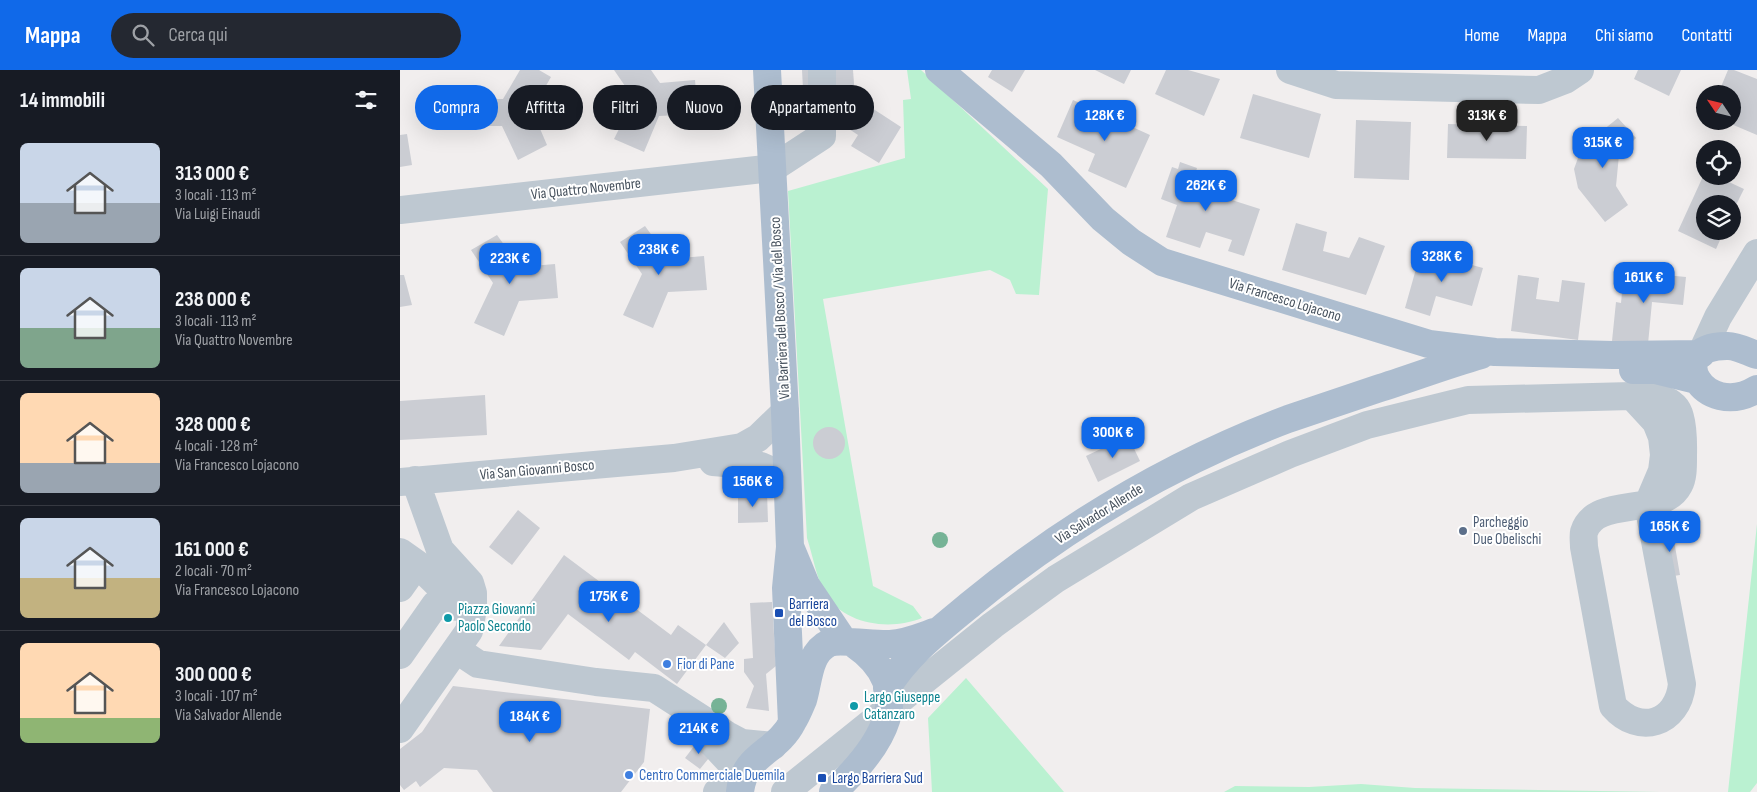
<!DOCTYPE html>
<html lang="it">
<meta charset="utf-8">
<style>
body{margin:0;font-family:"Sofia Sans Condensed",sans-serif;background:#242831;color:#f1f3f6;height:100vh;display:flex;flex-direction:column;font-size:19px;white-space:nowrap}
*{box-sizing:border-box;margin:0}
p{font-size:16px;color:#9ea1a6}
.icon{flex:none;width:28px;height:28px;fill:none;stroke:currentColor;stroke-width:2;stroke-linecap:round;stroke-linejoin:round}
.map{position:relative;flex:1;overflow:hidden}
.sheet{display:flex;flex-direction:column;background:#171b24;width:400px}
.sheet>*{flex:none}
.hud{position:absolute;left:15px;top:15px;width:475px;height:45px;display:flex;gap:10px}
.needle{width:32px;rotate:305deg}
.controls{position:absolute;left:1296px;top:15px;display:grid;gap:10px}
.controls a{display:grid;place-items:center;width:45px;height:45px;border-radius:50%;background:#171b24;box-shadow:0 5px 20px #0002;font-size:25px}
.price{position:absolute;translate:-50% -42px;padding:0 11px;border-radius:10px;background:#1069e9;color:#fff;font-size:16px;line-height:32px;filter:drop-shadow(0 1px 2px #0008)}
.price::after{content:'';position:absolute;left:50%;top:30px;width:15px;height:11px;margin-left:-8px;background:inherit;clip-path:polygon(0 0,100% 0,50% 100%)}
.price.current{background:#222;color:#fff}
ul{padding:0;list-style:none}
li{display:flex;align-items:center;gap:15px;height:125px;padding:0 20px}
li+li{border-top:1px solid #363941}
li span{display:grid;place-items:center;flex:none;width:140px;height:100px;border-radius:8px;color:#555}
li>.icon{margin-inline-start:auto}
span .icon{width:60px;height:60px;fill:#fffc;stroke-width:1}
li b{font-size:21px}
h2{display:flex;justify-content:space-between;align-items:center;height:60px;padding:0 20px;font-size:21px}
.tag{padding:0 18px;border-radius:22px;background:#171b24;box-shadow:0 5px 20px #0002;font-size:18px;line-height:45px}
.tag.current{background:#1069e9;color:#fff}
header{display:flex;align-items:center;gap:30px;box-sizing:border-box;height:70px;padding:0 25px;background:#1069e9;color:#fff}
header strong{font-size:24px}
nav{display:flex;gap:28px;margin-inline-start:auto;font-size:18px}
.search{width:350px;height:45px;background:#242831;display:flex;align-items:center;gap:12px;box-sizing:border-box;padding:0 18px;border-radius:28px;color:#9ea1a6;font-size:19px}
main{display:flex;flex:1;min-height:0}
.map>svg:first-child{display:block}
.green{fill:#baf1d1}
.building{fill:#cbcdd3}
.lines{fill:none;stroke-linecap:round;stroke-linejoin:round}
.minor{stroke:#bec8d1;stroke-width:28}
.major{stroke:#adbdcf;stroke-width:28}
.tree{fill:#76b396}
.service-dot{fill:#5c6f8a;stroke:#fff;stroke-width:2}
.transit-dot{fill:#1a4fb4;stroke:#fff;stroke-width:2}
.culture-dot{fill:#0f9aa8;stroke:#fff;stroke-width:2}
.shop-dot{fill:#3f7fe0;stroke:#fff;stroke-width:2}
.labels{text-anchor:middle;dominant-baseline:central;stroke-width:4;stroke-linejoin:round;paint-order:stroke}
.street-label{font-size:15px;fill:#46515d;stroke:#fff}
.service-label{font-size:15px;fill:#4e5e75;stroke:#fff;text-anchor:start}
.transit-label{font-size:15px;fill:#164399;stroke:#fff;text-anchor:start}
.culture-label{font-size:15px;fill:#0d838f;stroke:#fff;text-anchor:start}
.shop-label{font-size:15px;fill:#366cbe;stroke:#fff;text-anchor:start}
</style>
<header>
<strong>Mappa</strong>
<div class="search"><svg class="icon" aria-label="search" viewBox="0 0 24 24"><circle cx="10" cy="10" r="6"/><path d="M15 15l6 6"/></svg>Cerca qui</div>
<nav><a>Home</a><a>Mappa</a><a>Chi siamo</a><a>Contatti</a></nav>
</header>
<main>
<section class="sheet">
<h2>14 immobili<svg class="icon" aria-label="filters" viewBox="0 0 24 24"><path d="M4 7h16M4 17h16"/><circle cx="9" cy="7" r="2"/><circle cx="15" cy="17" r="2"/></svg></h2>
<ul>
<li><span style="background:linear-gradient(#c9d6e8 60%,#9aa5b1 0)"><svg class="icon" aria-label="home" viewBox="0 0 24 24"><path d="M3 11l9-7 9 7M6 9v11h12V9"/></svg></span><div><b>313 000 €</b><p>3 locali · 113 m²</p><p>Via Luigi Einaudi</p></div></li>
<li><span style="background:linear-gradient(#c9d6e8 60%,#7fa58c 0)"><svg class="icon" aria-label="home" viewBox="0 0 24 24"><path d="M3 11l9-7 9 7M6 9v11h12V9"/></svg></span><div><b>238 000 €</b><p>3 locali · 113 m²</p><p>Via Quattro Novembre</p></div></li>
<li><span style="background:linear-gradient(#ffd9b3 70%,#9aa5b1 0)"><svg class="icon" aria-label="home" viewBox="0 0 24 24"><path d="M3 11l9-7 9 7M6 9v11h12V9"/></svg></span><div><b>328 000 €</b><p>4 locali · 128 m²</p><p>Via Francesco Lojacono</p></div></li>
<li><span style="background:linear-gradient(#c9d6e8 60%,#c2b280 0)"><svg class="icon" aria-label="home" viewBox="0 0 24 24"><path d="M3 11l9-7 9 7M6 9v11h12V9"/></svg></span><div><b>161 000 €</b><p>2 locali · 70 m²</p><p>Via Francesco Lojacono</p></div></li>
<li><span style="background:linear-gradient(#ffd9b3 75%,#8fb573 0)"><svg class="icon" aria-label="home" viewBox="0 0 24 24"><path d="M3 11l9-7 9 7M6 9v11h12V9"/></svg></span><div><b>300 000 €</b><p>3 locali · 107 m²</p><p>Via Salvador Allende</p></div></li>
</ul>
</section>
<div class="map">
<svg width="1357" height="722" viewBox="0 0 1357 722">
<rect width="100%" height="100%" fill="#f1eeee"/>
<path class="green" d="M507,0H521L648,119L639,225L616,224L610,210L590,200L423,229L473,516L513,536L522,548C490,561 444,555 425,523C416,507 413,486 407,468L388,121L505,88L503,30L511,29Z
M1357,454V713L1350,722H1328Z
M566,608L664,722H532L528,648Z
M961,714L1015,718L1260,722H824L835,716L909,717Z"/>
<path class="building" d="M120,0H139L151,7L132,40L147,75L118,90L102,56H62L63,29H103Z
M214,0H251L260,13L295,10L298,44L259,46L244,82L214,69L234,29Z
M402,0H453L455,27L501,57L479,93L451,76L458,65L416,37L404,38Z
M592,0H625L612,22L588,7Z
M695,0H731L724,14Z
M766,0H788L820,9L804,46L755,24Z
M1238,0H1281L1269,26L1234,9Z
M1328,0H1334L1357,9V65L1324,51H1332V24H1318Z
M853,24L921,44L909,88L840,68Z
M673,30L750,65L726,118L688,101L695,84L657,67Z
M1218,48L1236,68L1219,85L1216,116L1228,135L1205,152L1178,118L1174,99L1182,77Z
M956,50L1011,52L1009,110L954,108Z
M1048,54L1127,56L1126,89L1047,88Z
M7,64L12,95L0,97V65Z
M780,92L797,98L795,105L817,112L813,124L860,139L844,186L828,181L832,170L806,162L800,178L766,167L777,135L761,129L772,97L778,99Z
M1305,102V106H1316L1344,119L1332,143V134H1305V161H1324L1316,179L1278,161Z
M896,153L927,162L923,181L949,188L959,167L985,176L966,225L882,200Z
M245,156L269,189L304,186L307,220L268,222L253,258L223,245L242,204L220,172Z
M97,165L120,197L155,194L158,228L119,231L104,266L74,253L93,213L71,180Z
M1021,181L1083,198L1072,236L1036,226L1030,246L1005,238Z
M1224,201L1286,207L1283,235L1252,232L1248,274L1212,271L1216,232L1221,233Z
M0,205H4L12,235L0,237Z
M1118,205L1139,208L1136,229L1159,232L1162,210L1185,213L1178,270L1111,261Z
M85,325L87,365L0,370V331Z
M413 373a16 16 0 1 1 32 0a16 16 0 1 1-32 0Z
M728,366L740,391L698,412L686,386Z
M367,422L368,452L338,453V423Z
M118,440L140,458L112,495L89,477Z
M1272,459L1280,505L1267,507L1259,461Z
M164,485L271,565L278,555L306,575L324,552L339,573L325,588L306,575L277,614L235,582L229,590L168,544L141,580L99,576Z
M372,532L376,596L366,604L369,641L346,638L354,616L344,602V589L353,588L350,533Z
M53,616L250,639L244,692L221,722H93L77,700L44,698L20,717L16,711L4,720L0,715V679L22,662Z
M298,671L313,683L300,699L285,688Z"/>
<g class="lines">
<path class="minor" d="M890,0L936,15L1139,20L1165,10L1180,0
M0,140L373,98L422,66V0
M1301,284L1318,247L1357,183
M313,392L361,396L386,407
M0,412L274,388L342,377L358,368L385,342
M0,482L17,494L0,518
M17,494L59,535
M57,580L78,594L196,612L254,618L327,665L342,673L373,676
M0,585L35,535L73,538
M0,659L69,561L73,538V523L70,513L40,480L15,410
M297,660L314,675L342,705
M317,722L341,709
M385,722L593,555L656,509L791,427L890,384L967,355L1068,330L1232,326C1250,326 1275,326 1280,347C1284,361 1283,374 1283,389C1283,397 1283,408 1279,415C1262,448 1195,425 1184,462C1183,466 1184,473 1184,477L1213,636C1239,666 1278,654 1282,614L1248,434L1262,401L1264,385L1262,367L1256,352L1232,326"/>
<path class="major" d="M367,0L385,342L390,477L386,518L392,653
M539,0L651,95L703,149L731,172L762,192L1029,274L1095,282L1213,285L1301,284
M1357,285C1348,282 1337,276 1328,276C1261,275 1303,352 1357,319
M1233,300H1255L1296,310
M391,479L406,515L443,570
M487,618C507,584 542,558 572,533C666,456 774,392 888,349C917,339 947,329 977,319C1012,308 1046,295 1081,285
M340,722C344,683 377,684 393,651C397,645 400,637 403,630C409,611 408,583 429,573C440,569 475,575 490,574C506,573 520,567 534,562
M433,722C479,679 522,621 454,574"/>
</g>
<g class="tree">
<circle cx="540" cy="470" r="8"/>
<circle cx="319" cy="636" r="8"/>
</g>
<circle class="service-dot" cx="1063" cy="461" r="5"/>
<g class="transit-dot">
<rect x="374" y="538" width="10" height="10" rx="2.5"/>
<rect x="417" y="703" width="10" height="10" rx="2.5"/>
</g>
<g class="culture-dot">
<circle cx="48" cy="548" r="5"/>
<circle cx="454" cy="636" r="5"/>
</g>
<g class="shop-dot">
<circle cx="267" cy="594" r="5"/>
<circle cx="229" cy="705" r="5"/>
</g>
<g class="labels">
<g class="street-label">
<text transform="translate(186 119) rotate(-6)">Via Quattro Novembre</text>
<text transform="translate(885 230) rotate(17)">Via Francesco Lojacono</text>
<text transform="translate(380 238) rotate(-93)">Via Barriera del Bosco / Via del Bosco</text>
<text transform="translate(137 400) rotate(-5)">Via San Giovanni Bosco</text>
<text transform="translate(699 444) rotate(-32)">Via Salvador Allende</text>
</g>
<g class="service-label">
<text x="1073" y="452">Parcheggio<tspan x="1073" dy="17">Due Obelischi</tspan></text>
</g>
<g class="transit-label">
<text x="389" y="534">Barriera<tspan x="389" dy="17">del Bosco</tspan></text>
<text x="432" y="708">Largo Barriera Sud</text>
</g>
<g class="culture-label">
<text x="58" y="539">Piazza Giovanni<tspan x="58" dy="17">Paolo Secondo</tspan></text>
<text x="464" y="627">Largo Giuseppe<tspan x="464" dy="17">Catanzaro</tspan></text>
</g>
<g class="shop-label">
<text x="277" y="594">Fior di Pane</text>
<text x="239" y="705">Centro Commerciale Duemila</text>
</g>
</g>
</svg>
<div class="controls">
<a><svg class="needle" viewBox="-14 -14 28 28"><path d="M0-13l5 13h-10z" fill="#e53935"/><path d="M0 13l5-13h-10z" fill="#9ea1a6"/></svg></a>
<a><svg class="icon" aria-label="locate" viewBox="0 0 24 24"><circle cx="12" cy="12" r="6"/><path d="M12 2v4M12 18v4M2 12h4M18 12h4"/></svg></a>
<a><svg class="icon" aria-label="layers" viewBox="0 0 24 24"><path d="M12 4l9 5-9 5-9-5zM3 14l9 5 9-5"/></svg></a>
</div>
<b class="price" style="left:705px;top:72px">128K €</b>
<b class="price current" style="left:1087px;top:72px">313K €</b>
<b class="price" style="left:1203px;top:99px">315K €</b>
<b class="price" style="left:806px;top:142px">262K €</b>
<b class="price" style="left:259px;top:206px">238K €</b>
<b class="price" style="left:1042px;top:213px">328K €</b>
<b class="price" style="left:110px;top:215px">223K €</b>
<b class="price" style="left:1244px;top:234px">161K €</b>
<b class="price" style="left:713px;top:389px">300K €</b>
<b class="price" style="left:353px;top:438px">156K €</b>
<b class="price" style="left:1270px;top:483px">165K €</b>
<b class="price" style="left:209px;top:553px">175K €</b>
<b class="price" style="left:130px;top:673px">184K €</b>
<b class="price" style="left:299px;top:685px">214K €</b>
<div class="hud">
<a class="tag current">Compra</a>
<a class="tag">Affitta</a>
<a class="tag">Filtri</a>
<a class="tag">Nuovo</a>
<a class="tag">Appartamento</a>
</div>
</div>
</main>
